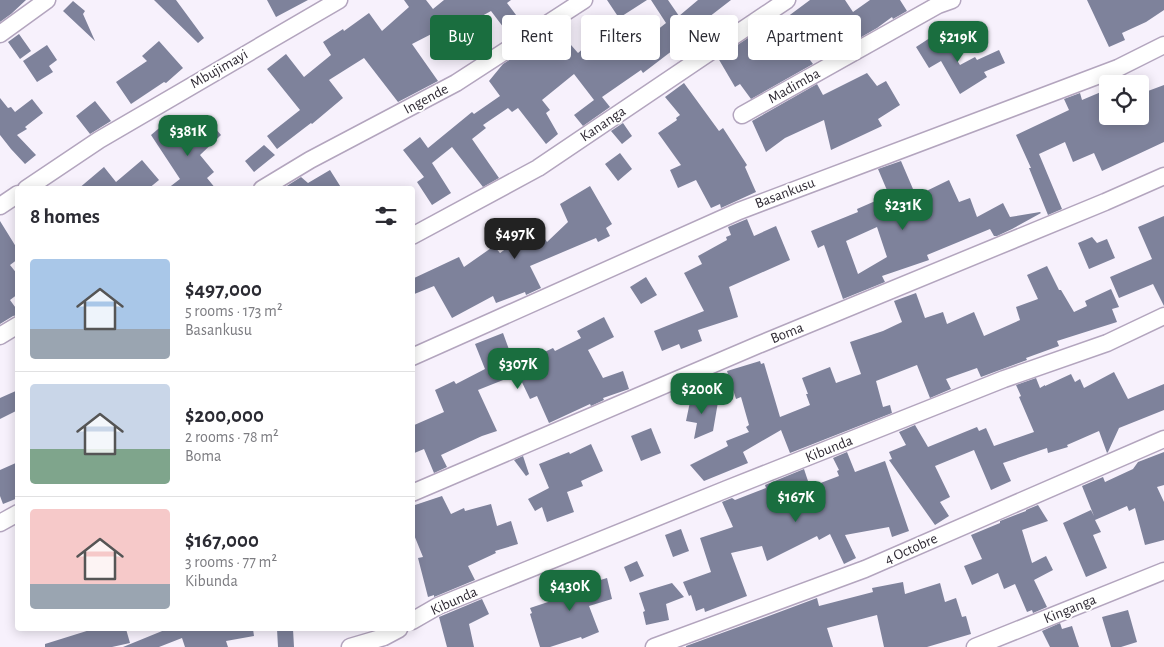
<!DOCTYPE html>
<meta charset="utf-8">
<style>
body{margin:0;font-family:"Alegreya Sans",sans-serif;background:#f2f2f3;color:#2b2b33;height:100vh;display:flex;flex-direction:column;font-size:19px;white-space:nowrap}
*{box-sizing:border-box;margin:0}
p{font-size:16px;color:#7c7c81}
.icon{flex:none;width:28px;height:28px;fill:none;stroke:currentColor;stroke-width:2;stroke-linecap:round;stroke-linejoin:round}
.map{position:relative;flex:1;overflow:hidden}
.panel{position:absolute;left:15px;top:186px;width:400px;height:445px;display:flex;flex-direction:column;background:#fff;border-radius:5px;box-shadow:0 2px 12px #0003}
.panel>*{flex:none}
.banner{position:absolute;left:430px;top:15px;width:475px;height:45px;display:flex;gap:10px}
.tools{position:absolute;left:1099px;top:75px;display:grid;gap:10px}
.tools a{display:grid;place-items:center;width:50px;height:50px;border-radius:5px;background:#fff;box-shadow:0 2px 12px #0003;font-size:25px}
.price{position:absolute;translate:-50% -42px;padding:0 11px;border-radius:10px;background:#1a6e3f;color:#fff;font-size:16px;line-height:32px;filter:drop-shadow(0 1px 2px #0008)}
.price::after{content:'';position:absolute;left:50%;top:30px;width:15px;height:11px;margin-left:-8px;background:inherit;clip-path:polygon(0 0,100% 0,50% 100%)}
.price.current{background:#222;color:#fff}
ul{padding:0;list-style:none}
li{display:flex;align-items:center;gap:15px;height:125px;padding:0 15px}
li+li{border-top:1px solid #e1e1e2}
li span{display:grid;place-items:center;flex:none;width:140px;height:100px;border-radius:5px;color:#555}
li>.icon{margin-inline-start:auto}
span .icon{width:60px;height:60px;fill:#fffc;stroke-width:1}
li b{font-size:21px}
h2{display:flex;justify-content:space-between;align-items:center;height:60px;padding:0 15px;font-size:21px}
.chip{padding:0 18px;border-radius:5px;background:#fff;box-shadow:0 2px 12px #0003;font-size:18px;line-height:45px}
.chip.current{background:#1a6e3f;color:#fff}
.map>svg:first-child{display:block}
.building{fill:#7e829b;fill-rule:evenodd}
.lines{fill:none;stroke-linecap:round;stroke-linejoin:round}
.street-casing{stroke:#b3a5be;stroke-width:19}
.street{stroke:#fff;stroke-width:16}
.labels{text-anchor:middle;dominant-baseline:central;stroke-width:4;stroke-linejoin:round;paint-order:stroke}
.street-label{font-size:15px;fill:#2f2a34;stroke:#fff}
</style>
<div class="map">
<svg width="1164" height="647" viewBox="0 0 1164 647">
<rect width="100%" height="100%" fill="#f7f1fc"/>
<path class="building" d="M0,0H26L11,14L0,22Z
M154,0H176L204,38L198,43Z
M267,0H308L276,17Z
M404,0H426L433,9L444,0H511L507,3L525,27L510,36L491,11L453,32L449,25L412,44L438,81L398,102L364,58L329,80L343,98L312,124L311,123L277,149L267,136L300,110L267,69L286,54L304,77L331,55L323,42L343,29L344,31L369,13L382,31L409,7Z
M607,0H647L619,18Z
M651,0H668L679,16L698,0H731L709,17L710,18L695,30L706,43L689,54L681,44L643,73L641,70L602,97L610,107L583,126L574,115L594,100L574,74L542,100L550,110L546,113L558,134L546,144L518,108L512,112L508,108L483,125L486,128L472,139L499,178L483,187L452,147L432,163L451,193L432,205L417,182L424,177L403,150L420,137L428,148L472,112L474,114L500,96L489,81L503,64L557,29L578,53L592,41L604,55L625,40L632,50L666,23Z
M810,0H845L853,12L870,0H900L907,11L893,19L892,17L877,28L844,47L826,24L799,45L813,64L751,99L740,84L735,87L718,58L772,22L775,26Z
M1087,0H1164V10L1146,22L1122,33L1125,40L1109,47Z
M73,1L85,11L83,14L95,41L63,11Z
M939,32L960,65L975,57L977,60L999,50L1005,63L984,72L987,77L960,94L941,61L929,68L916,47Z
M19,34L31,51L20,59L8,42Z
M159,41L183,68L166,83L164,82L131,104L116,82L147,61L142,56Z
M47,45L57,60L49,66L53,72L37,82L23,61Z
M867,73L877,86L886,81L900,105L878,119L882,126L831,150L824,120L785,138L766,152L752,121L817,84L823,95Z
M684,83L719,131L723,128L747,165L745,167L756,192L721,208L720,204L711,208L696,180L678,188L670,170L681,165L658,133L677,120L676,118L680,115L665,97Z
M1164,85V142L1102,171L1094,153L1073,162L1065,142L1039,154L1062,209L1048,215L1029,168H1031L1016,135L1069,110L1064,99L1080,93L1082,100L1108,89V116H1140V94Z
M0,98L8,108L11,107L15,112L32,99L43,113L25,127L27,129L17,135L36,155L25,164L11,149L0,135Z
M95,101L111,121L90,134L76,116Z
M209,121L221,135L200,155L214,172L207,178L216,189H167L180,179L151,135L164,124L182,146Z
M623,123L632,136L622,144L611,131Z
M264,145L275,155L254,172L245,161Z
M620,153L632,169L618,181L605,164Z
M142,160L159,180L148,189H78L104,167L116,182Z
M901,161L916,196L949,180L959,202L970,198L977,217L1003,203L1010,217L1040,212L1041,213L1012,229L997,236H994L990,229L927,255L929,260L882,276L885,282L843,299L824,245L818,248L811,231L858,212L857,209L889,195L878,169ZM877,227L887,257L858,274L846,241Z
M330,170L342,189H282L301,177L308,183Z
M590,186L612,224L606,228L610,236L598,242L596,238L530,266L541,288L526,295L525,292L496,303L493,296L452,318L434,286L412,295V279L459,257L464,267L494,246L500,253L536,227L547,242L568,222L560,204Z
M1164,216V306L1153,284L1119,298L1110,277L1152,259L1138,227Z
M747,219L754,236L776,226L790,260L729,287L738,317L698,330L702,341L681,349L679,344L662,351L654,331L704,311L684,273L702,264L698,256L727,240L726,237L731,235L728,227Z
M0,221L18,250V259L10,265L18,275V294L10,300L18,311V315L13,316L0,324Z
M1092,237L1097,243L1107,239L1115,258L1089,269L1078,243Z
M1047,266L1059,290H1061L1074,312L1087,306L1085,301L1111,289L1119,307L1112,309L1117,322L1057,341L1059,346L1026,358L1027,360L981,377L977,368L946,379L951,389L930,398L917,365L876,381L883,407L890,405L892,413L790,453L781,430L743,452L748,463L704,481L690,465L728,446L726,441L749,432L746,427L749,425L741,397L736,399L727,371L760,361L761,364L764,363L780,417L810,405L806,394H808L802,378L830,367L836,383L861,374L850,342L883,331L902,322L894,301L916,293L925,318L943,312L947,324L974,312L984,336L1020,320L1016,307L1038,299L1027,275Z
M646,277L657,295L641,304L630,287Z
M604,317L614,337L588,350L603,378L623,371L629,389L603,398L604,400L591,406L590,404L549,423L537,396L530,399L518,374L478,390L497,431L482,436L441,455L447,467L434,473L424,449L412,454V426L444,412L435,390L454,381L456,384L485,369L475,344L503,333L515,366L553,348L555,351L581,338L577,331Z
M1114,372L1128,399L1164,384V410L1119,428L1108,452L1107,453L1099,431L1067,445L1068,447L1048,453L1047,448L1003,463L1011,481L991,490L974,450L935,466L950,497L940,502L949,516L935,525L889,460L892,459L889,452L906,445L899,432L915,425L928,447L977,427L979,431L986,428L994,446L1034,432L1019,397L1021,396L1016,385L1036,378L1040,388L1045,385V386L1071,374L1075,382L1080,379L1084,388Z
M18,390V410L0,419V398Z
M691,397L718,402L713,431L694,439L697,423L686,421Z
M651,428L661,453L641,461L631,436Z
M591,444L603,471L581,481L583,486L567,492L574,512L547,522L542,507L535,511L528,499L549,488L539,464L569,452L570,454Z
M847,452L855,472L885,461L909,531L892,537L889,527L845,535L856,558L844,564L830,534L819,540L817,536L767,561L762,546L731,553L747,596L705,612L704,608L696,611L691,595L689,596L683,582L711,572L700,538L733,527L722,502L732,498L735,500L766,488L765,485L804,469L810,487L839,476L837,471L839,470L833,458Z
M1164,452V485L1157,487L1164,502V540L1145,545L1135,508L1129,511L1127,506L1095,520L1101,532L1093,535L1107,568L1086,577L1063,523L1091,510L1094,516L1082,486L1103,477L1105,482L1133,469L1138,462Z
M523,456L529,474L526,476L514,460Z
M18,462V498L3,504L0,496V470Z
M442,496L451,514L464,508L465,511L491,504L497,526L511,521L518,544L495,551L496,553L468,566L475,580L434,597V595L428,597L418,558L423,557L412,530V506Z
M1038,505L1048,521L1022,530L1032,563L1046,556L1053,570L1034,580L1047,607L1033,613L1032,610L1027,612L1015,584L1004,589L998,573L972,585L964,566L982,559L971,535L1000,523V521L1026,511V510Z
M681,529L689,551L673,557L665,535Z
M637,561L644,576L630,582L624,567Z
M581,570L587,584L607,578L612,599L589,606L599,632L582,639L581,637L550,647H540L530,614L532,613L530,608L572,594L565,577Z
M903,582L905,594L940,583L945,602L956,598L962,617L966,616L971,634L927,647H884L877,615L827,628L833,647H686V646L755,621L817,598L819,606L873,592L872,588Z
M672,583L684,597L666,604L669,620L646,625L643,612L645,611L639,593Z
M482,599L489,614L469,624L474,647H447L439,617Z
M1128,610L1137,642L1121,647H1111L1102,617Z
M1060,623L1062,629L1072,626L1079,647H1050L1042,631Z
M93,629H126L130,643L112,647H45V644Z
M167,629H253L254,636L226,641L228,647H185L182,638L159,647H123Z
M277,629H293L294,647H278Z"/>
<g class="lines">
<g class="street-casing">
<path id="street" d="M0,34L47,0
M742,115L938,5L952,0
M26,189L99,140L339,0
M262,189L310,160L456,83L584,0
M0,206L18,194
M412,236L538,168L787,0
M0,336L18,325
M412,357L739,211L1118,68L1164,45
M412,493L758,345L1105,202L1164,176
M0,523L18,513
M412,621L438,606L727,489L1004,379L1107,343L1164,316
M350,647L384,637L399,629
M654,647L865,569L1164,439
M975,647L1164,571"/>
</g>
<use href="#street" class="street"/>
</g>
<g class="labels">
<g class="street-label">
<text transform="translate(219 69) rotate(-30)">Mbujimayi</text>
<text transform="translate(794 86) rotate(-29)">Madimba</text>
<text transform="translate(426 99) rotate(-28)">Ingende</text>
<text transform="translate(603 124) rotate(-34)">Kananga</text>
<text transform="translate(785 193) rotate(-21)">Basankusu</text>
<text transform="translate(787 333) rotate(-22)">Boma</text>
<text transform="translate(829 449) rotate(-22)">Kibunda</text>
<text transform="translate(911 549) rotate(-24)">4 Octobre</text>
<text transform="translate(454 601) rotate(-24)">Kibunda</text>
<text transform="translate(1070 609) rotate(-22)">Kinganga</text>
</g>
</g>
</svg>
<div class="tools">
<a><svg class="icon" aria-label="locate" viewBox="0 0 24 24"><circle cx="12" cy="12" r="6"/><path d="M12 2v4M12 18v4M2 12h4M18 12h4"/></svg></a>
</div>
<b class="price" style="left:958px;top:63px">$219K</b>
<b class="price" style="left:188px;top:157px">$381K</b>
<b class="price" style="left:903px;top:231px">$231K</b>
<b class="price current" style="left:515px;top:260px">$497K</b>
<b class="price" style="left:518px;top:390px">$307K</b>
<b class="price" style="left:702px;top:415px">$200K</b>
<b class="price" style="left:796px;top:523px">$167K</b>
<b class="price" style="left:570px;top:612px">$430K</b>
<div class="banner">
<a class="chip current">Buy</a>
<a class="chip">Rent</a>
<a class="chip">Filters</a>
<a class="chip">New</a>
<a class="chip">Apartment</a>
</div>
<section class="panel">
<h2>8 homes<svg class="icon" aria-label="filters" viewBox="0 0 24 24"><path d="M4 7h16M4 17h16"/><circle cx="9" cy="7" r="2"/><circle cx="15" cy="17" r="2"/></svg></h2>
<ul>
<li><span style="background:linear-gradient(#a9c7e8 70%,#9aa5b1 0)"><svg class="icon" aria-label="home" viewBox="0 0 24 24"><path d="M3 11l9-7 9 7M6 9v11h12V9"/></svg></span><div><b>$497,000</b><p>5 rooms · 173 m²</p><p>Basankusu</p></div></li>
<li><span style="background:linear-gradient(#c9d6e8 65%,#7fa58c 0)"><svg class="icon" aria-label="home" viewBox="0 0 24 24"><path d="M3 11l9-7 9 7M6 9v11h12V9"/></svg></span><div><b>$200,000</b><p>2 rooms · 78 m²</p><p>Boma</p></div></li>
<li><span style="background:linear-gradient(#f6c9c9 75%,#9aa5b1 0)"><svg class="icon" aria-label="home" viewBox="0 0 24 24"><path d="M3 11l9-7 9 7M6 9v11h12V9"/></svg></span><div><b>$167,000</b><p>3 rooms · 77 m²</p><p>Kibunda</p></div></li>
</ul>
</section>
</div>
